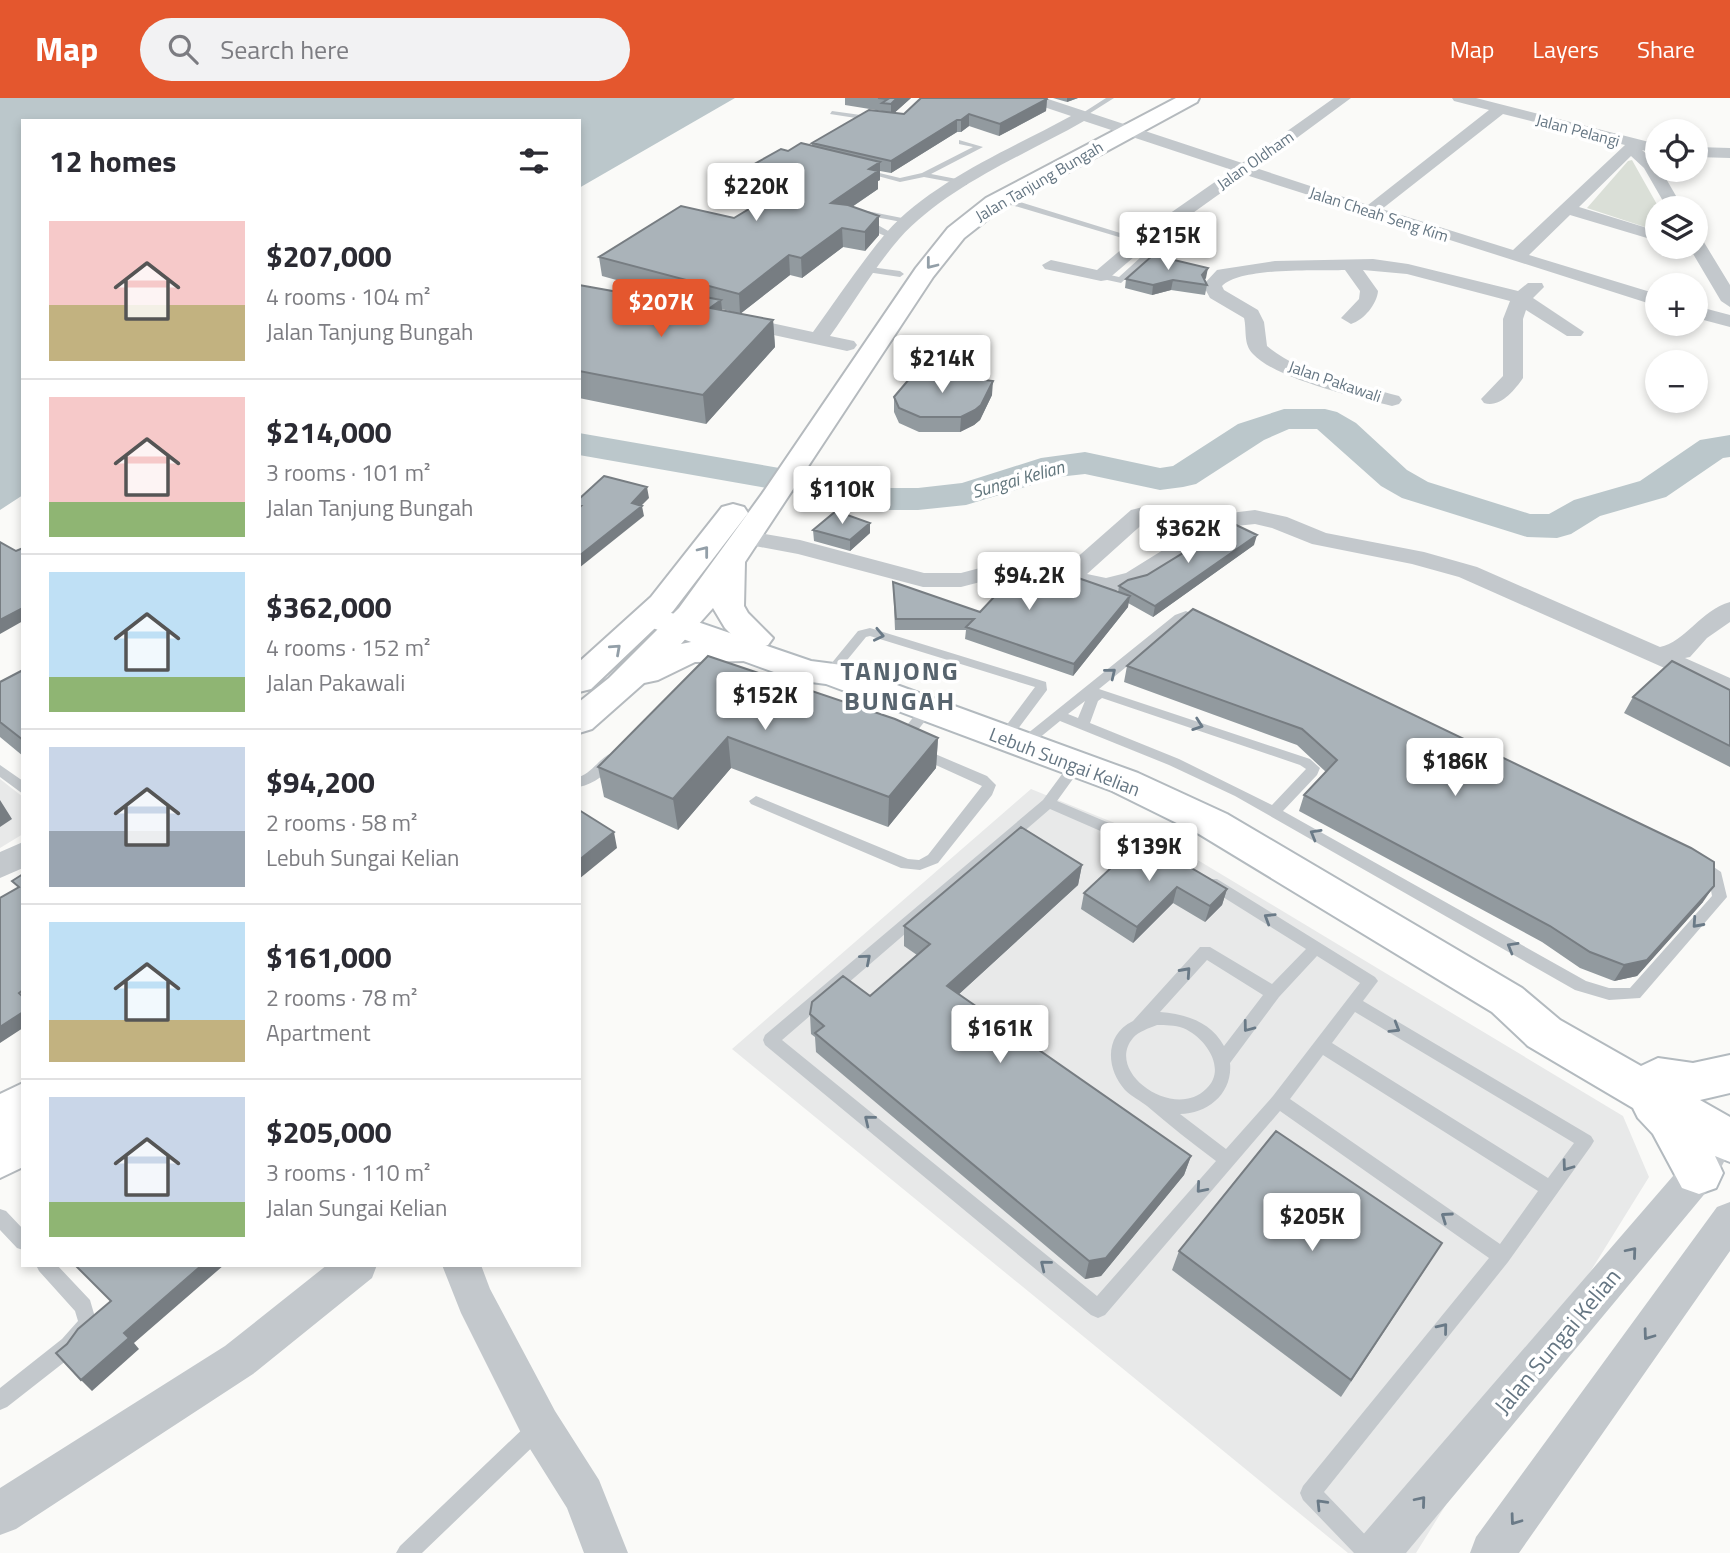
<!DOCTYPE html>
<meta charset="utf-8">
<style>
body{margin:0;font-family:"Titillium Web",sans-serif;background:#f2f2f3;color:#2b2b33;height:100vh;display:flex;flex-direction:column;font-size:26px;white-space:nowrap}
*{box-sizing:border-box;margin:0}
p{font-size:23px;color:#7c7c81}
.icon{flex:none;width:38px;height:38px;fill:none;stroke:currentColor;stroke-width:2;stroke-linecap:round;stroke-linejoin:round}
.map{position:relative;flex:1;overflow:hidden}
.side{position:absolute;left:21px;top:21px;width:560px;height:1148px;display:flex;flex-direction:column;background:#fff;border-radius:0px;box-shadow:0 4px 10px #0003}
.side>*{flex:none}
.buttons{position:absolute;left:1645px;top:21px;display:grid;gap:14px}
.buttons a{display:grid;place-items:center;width:63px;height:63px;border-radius:50%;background:#fff;box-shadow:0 4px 10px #0003;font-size:35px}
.price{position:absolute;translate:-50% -60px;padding:0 16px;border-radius:7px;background:#fff;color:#222;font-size:23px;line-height:46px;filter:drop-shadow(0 2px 4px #0008)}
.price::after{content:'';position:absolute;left:50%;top:42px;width:21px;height:16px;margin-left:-10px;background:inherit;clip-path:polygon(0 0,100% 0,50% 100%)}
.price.on{background:#e4572e;color:#fff}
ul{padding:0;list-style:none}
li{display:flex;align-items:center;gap:21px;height:175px;padding:0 28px}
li+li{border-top:2px solid #e1e1e2}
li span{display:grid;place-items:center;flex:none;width:196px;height:140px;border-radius:0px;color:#555}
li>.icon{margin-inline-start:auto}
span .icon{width:84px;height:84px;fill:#fffc;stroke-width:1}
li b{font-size:30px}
h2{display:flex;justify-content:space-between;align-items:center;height:84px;padding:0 28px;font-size:30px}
header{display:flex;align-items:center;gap:42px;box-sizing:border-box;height:98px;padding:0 35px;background:#e4572e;color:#fff}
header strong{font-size:33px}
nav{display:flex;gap:38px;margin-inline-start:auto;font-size:24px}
.search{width:490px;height:63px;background:#f2f2f3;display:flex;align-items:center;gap:18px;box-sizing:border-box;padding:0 24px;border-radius:38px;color:#7c7c81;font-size:26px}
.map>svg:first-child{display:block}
.built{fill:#e8e9e9}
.green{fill:#dadfd7}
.water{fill:#bbc7cb}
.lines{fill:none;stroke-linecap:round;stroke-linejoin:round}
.river{fill:#bbc7cb;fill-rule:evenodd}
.secondary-casing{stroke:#b3babf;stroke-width:4}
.primary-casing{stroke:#b5babe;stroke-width:4}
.lane{fill:#c3c8cc;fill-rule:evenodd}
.street{fill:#c3c8cc;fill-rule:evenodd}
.secondary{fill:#fff;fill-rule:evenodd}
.primary{fill:#fff;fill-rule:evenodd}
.wall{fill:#929a9f}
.shaded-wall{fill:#777d82}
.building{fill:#aab3b9;stroke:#777d82;stroke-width:2}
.oneway{stroke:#939fa8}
.oneway2{stroke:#6a7a87}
.labels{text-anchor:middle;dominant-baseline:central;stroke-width:7;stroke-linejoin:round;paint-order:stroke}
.far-street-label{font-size:16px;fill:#657683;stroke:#fff}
.far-water-label{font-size:18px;font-style:italic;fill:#60757c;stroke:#fff}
.street-label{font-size:19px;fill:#657683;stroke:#fff}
.near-street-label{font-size:23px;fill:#657683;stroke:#fff}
.district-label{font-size:26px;font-weight:bold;letter-spacing:2px;fill:#57646e;stroke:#fff}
</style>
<header>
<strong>Map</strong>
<div class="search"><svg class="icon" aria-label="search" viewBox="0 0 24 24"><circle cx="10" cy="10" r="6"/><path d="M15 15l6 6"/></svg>Search here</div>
<nav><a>Map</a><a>Layers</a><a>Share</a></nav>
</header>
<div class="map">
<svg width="1730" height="1455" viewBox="0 0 1730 1455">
<rect width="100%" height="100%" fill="#fafaf8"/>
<path class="built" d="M0,681L23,699V736L0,750Z
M1031,691L1181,752L1623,1018L1649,1079L1416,1455H1348L732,951Z"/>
<path class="green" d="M1632,62L1659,110L1657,133L1587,110L1628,63Z"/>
<path class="water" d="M0,0H735L579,90V23H23V397L0,412Z"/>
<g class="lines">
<path class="river" d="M1284,311H1325L1337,314L1356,325L1407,372L1428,384L1530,416H1549L1574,402L1640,383L1700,342L1730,337V359L1723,360L1666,399L1600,418L1571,436L1557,440L1527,439L1402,400L1381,388L1317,331H1289L1264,342L1196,386L1183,389L1160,392L1085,376L1058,379L966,407L918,412H879L847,407L806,397L579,357V335L808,375L848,385L879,390H918L962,385L1041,360L1085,354L1160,370L1173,368L1238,326Z"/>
<g class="secondary-casing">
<path id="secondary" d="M651,508L811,563L842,567L1138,675L1227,716L1522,890L1560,922L1641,968L1658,960L1693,965L1730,957V995L1700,1002L1730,1019V1064L1715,1058L1723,1075L1716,1090L1699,1096L1682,1090L1653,1036L1638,1020L1633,1010L1528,948L1492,914L1199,736L1112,693L826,586L796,582L639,525L635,518L639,511Z"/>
</g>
<g class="primary-casing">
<path id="primary" d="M1176,0H1199L1197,4L1002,110L964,140L933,179L745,464L744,508L748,515L773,540L768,547L762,549L764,552L759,560L747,563L695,564L658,582L644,585L592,631L579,635V604L609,580L679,510L762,396L916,170L948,130L986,100ZM713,510L725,530L736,541H706L681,546Z
M733,406L744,409L748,415L673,513L591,591L579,594V564L651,499L722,409Z
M23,985V1069L0,1080V996Z"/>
</g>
<path class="lane" d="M1106,0H1114L1084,19L1078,18Z
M832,13L875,19L879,21L875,23L830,16Z
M959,42L983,49L931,76L967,83V87L924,79L900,84L859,73L863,71L900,80L922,75L973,49L959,46Z
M998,99H1004L1146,143L1139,145L998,103Z
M857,111L907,121L911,123L907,125L854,115V111Z
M862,123L876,126L897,138L890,140L859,127V123Z
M1129,150L1171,161L1172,163L1168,166L1148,160L1121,185L1098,180L1097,178L1101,175L1119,179L1141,159L1126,155L1125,153Z
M870,169L900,173L904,176L900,179L867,174V170Z
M1186,513L1207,523L1201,527L1186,521L1183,523L1099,591L1310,661L1320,670L1317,677L1283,713L1586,883L1609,890H1630L1712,798L1709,781L1693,767L1695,763H1705L1721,774L1727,799L1640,900L1609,902L1575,892L1235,698L1169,667L1060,623L1027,650H1017L1015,647L1017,644L1175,517ZM1102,600L1300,667L1306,671L1272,707L1179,661L1090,625L1098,603ZM1085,603L1078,620L1068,616Z
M870,530L1046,584L1047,592L1009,643L1004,644L997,640L1035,589L870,538L866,539L834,578H826L824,575L826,572L858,533Z
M927,607L932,608L933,611L932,614L907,646H897L895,643L897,640L922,608Z
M921,650L987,678L996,687L992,697L938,765L920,772L901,770L751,706L749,703L756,698L761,700L908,761L919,762L928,757L982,688L916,658L914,655L916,652Z
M612,655L619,660C608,674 597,685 579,689V679C593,674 599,660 612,655Z
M1076,662L1083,667L1057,703L1161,747L1163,751L1161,755H1151L1050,711L782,942L1097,1198L1216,1063C1192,1045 1169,1027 1147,1008C1141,1003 1132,999 1125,992C1106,971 1104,937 1133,923L1200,849H1210L1272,886L1306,851L1207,789L1205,785L1207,781H1217L1375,879L1378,883L1363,903L1591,1038L1594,1043L1591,1048L1508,1164L1324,1394L1376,1448L1380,1455H1354L1303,1402L1300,1395L1303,1388L1489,1160L1280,1013L1105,1217L1098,1220L1091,1217L765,947L763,942L765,937L1043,702L1071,664ZM1317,858L1360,885L1273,998L1226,1051L1180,1016C1208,1016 1233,995 1230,965L1279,899ZM1207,862L1263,897L1224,948C1211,924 1186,916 1160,914ZM1355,914L1574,1045L1548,1080L1332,945ZM1157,927C1165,927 1175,927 1183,930C1205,939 1228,971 1206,991C1174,1023 1104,974 1133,940C1138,934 1149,930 1157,927ZM1323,957L1538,1093L1500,1146L1290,1001Z
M0,667L23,683V696L0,679Z
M0,1111L6,1113L23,1131V1152L17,1150L0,1132Z
M36,1167H57L90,1202L97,1226L76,1255L7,1309L0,1312V1290L62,1241L78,1223L75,1213L39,1173Z
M537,1321L544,1324L547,1331L544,1338L422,1455H396L400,1448L530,1324Z"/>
<path class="street" d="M1024,0H1045L1242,65L1334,0H1351L1256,70L1368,107L1489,12L1454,3L1452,0H1476L1657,46V56L1642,52L1656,64L1657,72H1661L1683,110H1667L1644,70L1631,58L1579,109L1657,133V143L1570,117L1529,157L1657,196V208L1246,77L1148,147L1107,182L1101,183L1045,171L1042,167L1051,162L1097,172L1136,139L1232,72L1084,23C1023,58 948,87 899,141C874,170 853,206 830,238L854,243L857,247L854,251L847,253L728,227L725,223L735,217L813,234C837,201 860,166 886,135C932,83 1011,51 1071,18L1026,3ZM1503,16L1625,47L1513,152L1382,111Z
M1696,49L1730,50V60L1696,59Z
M1696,140L1702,141L1730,187V209L1721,203L1689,149H1696Z
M1373,161L1408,166L1518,193L1528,185H1542L1544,189L1533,200L1584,234L1581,238H1567L1526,212L1523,221V280C1514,293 1500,310 1484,305L1481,301L1503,278V221L1510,203L1407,176L1363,172L1378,193C1377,206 1364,222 1351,226L1341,220L1359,201L1360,193L1345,172C1317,173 1240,169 1222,188L1224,192L1258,212L1264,224L1267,248C1301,277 1357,286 1399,298L1402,302L1399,306L1392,308C1358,300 1276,281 1253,256C1243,246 1247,232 1244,220L1210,200L1203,187L1217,172L1223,171L1275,163Z
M1696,208L1730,217V229L1696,220Z
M1147,408L1173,411L1209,424L1222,416L1255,412L1287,419L1326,435L1424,454L1477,469L1660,549C1685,544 1701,512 1730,504V524L1707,540L1690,559L1685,560L1730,580V599L1459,479L1412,466L1312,446L1272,430L1255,426L1236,428L1144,485L1106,495L1033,476H1011L961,489H923L798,456L739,445L735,440L739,435L747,433L800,442L924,475H961L1010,462H1033L1065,470L1131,412ZM1147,422L1162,423L1192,434L1126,475L1106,480L1087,476Z
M23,744V770L0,780V754Z
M1709,1042L1722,1047L1727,1058L1712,1087L1406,1455H1355L1361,1439L1686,1063L1696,1047Z
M1730,1104V1153L1519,1455H1470L1476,1439L1717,1109Z
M327,1167H377L372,1180L253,1276L16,1431L0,1437V1390L225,1248Z
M442,1167H481L490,1191L555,1313L599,1382L628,1455H584L567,1410L525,1343L461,1215Z"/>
<use href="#secondary" class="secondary"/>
<use href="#primary" class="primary"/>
</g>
<path class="wall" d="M845,0H911L894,15L904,16L1047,1L1046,13L999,38L969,28L961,34H957L891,75L880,73V82L878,83V91L852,109L879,118V137L865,153L843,149L802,180L790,177L740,216L722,211V213L773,222L775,249L706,326L579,300V187L702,209L703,206L602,178L599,159L734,120L761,104L734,97L733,78L788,53L812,48V45L882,13L845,7Z
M1053,0H1078L1067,4Z
M1206,180L1204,182L1207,187L1205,197L1171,192L1152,197L1125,190L1126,181Z
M992,297L980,322L974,327L960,334H919L899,325L894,314V299Z
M870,425V435L850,453L814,443L813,432Z
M1254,447L1153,519L1128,505V509L1073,578L965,541L966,532H895L893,484L980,514L1118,494L1119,488Z
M1193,511L1703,804L1637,878L1614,883L1580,870L1542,844L1299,713L1304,697L1326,674L1297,647L1124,584L1127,568Z
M708,558L938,640L936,670L888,729L731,670L678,732L604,699L598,669Z
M23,572V658L0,639V584Z
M1730,592V669L1624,615L1633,599Z
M1142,741L1227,791L1222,807L1205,824L1173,805L1133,845L1081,811L1084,795Z
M1082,767L1078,787L959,896L1191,1058L1184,1077L1101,1178L1085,1181L816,954L815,939L811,936L810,916L870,898L917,857L904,848V828Z
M1179,1153L1430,1164L1341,1299L1172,1172Z"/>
<path class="shaded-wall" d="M897,0H911L891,18V6Z
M1067,0H1078L1067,4Z
M1047,1L1046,13L999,38L1000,26Z
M969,16V28L961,34V22Z
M957,22V34L891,75V63Z
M880,64V82L878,83V91L831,123V105L869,71Z
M879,118V137L865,153V134Z
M842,130L843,149L802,180L801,160Z
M789,157L790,177L740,216L739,196Z
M1208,170L1206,180L1200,187L1202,177Z
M1173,182L1171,192L1152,197L1153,187Z
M721,202L724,229L710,210Z
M773,222L775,249L706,326L703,297Z
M993,283L992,297L980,322L974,327L960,334L961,319Z
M647,389L649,400L634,415L642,408L644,418L579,470V458Z
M870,425V435L850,453V442Z
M1257,437L1254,447L1153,519L1155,508Z
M1130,498L1128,509L1073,578L1074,566Z
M23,510V523L0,536V522Z
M728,639L731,670L678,732L673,701Z
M938,640L936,670L888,729L889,699Z
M0,702L12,721L0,729Z
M614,734L617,750L579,781V762Z
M1082,767L1078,787L946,908L947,888Z
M1714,788L1703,804L1637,878L1614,883L1624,867Z
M1177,789L1173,805L1133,845L1137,829Z
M1227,791L1222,807L1205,824L1210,808Z
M23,914V930L0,945V929Z
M1191,1058L1184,1077L1101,1178L1085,1181L1089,1163Z
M202,1167H224L134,1245L139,1251L92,1293L81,1282L124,1235Z"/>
<path class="building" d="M878,0H897L891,6L882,5L888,1Z
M921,0H1046L1047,1L1000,26L969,16L961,22H957L891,63L812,45L869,12L904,16Z
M801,45L880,64L869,71L878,73L831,105L848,107L879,118L865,134L842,130L801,160L789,157L739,196L599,159L681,108L734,120L782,91L733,78L781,51L788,53Z
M1153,157L1208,170L1202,177L1207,187L1173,182L1153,187L1126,181Z
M579,187L702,209L705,199L721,202L710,210L773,222L703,297L579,273Z
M915,274L993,283L981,307L975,312L961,319H920L899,310L894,299Z
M604,378L647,389L632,405L642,408L579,458V410L581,408H579V401Z
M836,413L870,425L850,442L813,432Z
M1232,425L1257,437L1155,508L1119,488L1128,482L1147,477Z
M0,444L16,453L23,450V510L0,522Z
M1023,468L1061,474L1130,498L1074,566L966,529L974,521H896L893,484L980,514Z
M1193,511L1691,750L1714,764V788L1647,862L1624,867L1590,854L1550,828L1304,697L1337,662L1302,631L1127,568Z
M708,558L895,621L938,640L889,699L728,639L673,701L598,669Z
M1672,563L1730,592V648L1633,599Z
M23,572V642L0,624V584Z
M579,712L614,734L579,762Z
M1021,729L1082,767L947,888L1191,1058L1106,1160L1089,1163L815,935L824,928L810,916L812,904L843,878L870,898L930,846L904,828Z
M1142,741L1227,791L1210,808L1177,789L1137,829L1084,795Z
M23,776V892L19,895L23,899V914L0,929V800L19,789L12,783Z
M1276,1033L1442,1145L1351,1282L1179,1153Z
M75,1167H202L124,1235L129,1240L81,1282L56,1255L67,1246L78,1231L111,1203Z"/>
<defs><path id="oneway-chevron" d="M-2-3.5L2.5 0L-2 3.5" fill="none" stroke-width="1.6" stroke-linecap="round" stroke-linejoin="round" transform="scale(1.75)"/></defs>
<g class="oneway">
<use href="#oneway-chevron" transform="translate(931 166) rotate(128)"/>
<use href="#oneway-chevron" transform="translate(704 453) rotate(-52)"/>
<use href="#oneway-chevron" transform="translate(616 551) rotate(-42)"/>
</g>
<g class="oneway2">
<use href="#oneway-chevron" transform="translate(879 537) rotate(12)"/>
<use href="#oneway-chevron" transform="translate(1111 575) rotate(-39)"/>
<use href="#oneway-chevron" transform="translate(1198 627) rotate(19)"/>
<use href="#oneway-chevron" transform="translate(1315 736) rotate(-150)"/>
<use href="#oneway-chevron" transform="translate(1269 820) rotate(-148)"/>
<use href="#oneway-chevron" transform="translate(1697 825) rotate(132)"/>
<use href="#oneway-chevron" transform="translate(1512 849) rotate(-150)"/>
<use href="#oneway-chevron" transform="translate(866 861) rotate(-41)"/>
<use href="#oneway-chevron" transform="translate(1186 874) rotate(-48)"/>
<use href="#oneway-chevron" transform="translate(1248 929) rotate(127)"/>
<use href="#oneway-chevron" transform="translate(1395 930) rotate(31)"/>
<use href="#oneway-chevron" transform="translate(869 1022) rotate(-141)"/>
<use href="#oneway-chevron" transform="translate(1567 1068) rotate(126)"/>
<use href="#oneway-chevron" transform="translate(1201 1090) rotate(131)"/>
<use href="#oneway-chevron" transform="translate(1446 1119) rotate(-145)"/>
<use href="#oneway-chevron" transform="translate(1632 1154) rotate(-50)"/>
<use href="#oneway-chevron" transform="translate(1045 1167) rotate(-141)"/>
<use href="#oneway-chevron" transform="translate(1443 1230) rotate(-51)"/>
<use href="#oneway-chevron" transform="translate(1648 1237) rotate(126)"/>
<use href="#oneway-chevron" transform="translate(1421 1403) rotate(-50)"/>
<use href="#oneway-chevron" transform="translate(1321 1406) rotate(-134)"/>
<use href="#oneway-chevron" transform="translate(1515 1422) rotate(126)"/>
</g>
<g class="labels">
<g class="far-street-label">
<text transform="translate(1578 32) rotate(15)">Jalan Pelangi</text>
<text transform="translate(1255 62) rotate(-35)">Jalan Oldham</text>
<text transform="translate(1039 83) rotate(-30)">Jalan Tanjung Bungah</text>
<text transform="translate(1379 116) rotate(18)">Jalan Cheah Seng Kim</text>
<text transform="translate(1335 283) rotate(19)">Jalan Pakawali</text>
</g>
<g class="far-water-label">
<text transform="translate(1018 381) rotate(-16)">Sungai Kelian</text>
</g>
<g class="street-label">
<text transform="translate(1065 663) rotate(21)">Lebuh Sungai Kelian</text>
</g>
<g class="near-street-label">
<text transform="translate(1557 1243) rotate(-50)">Jalan Sungai Kelian</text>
</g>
<g class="district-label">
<text x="900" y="572">TANJONG<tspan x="900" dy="30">BUNGAH</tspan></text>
</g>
</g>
</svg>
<div class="buttons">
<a><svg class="icon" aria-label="locate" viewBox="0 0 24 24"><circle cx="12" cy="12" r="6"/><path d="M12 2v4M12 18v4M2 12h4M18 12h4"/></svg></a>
<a><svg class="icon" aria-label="layers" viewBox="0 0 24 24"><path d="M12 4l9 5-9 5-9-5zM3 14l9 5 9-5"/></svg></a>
<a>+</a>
<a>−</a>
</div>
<b class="price" style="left:756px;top:125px">$220K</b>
<b class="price" style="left:1168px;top:174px">$215K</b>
<b class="price on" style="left:661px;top:241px">$207K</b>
<b class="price" style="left:942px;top:297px">$214K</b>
<b class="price" style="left:842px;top:428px">$110K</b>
<b class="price" style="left:1188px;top:467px">$362K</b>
<b class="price" style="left:1029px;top:514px">$94.2K</b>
<b class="price" style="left:765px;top:634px">$152K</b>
<b class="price" style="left:1455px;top:700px">$186K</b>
<b class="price" style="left:1149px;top:785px">$139K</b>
<b class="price" style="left:1000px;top:967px">$161K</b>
<b class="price" style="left:1312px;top:1155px">$205K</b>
<section class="side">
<h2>12 homes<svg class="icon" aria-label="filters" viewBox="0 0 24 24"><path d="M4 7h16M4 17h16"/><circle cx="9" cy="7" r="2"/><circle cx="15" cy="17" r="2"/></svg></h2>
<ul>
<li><span style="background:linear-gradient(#f6c9c9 60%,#c2b280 0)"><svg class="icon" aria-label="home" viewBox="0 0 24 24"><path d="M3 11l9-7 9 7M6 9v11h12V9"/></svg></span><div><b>$207,000</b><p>4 rooms · 104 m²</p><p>Jalan Tanjung Bungah</p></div></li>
<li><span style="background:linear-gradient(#f6c9c9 75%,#8fb573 0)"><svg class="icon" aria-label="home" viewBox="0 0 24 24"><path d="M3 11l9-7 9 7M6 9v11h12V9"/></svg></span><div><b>$214,000</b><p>3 rooms · 101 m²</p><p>Jalan Tanjung Bungah</p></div></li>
<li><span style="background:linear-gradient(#bfe0f5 75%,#8fb573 0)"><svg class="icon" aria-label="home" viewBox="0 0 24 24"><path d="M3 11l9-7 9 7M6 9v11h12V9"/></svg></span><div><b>$362,000</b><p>4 rooms · 152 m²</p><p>Jalan Pakawali</p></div></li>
<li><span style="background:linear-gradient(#c9d6e8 60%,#9aa5b1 0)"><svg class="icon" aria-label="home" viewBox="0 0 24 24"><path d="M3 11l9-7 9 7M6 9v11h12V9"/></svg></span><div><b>$94,200</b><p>2 rooms · 58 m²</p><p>Lebuh Sungai Kelian</p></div></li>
<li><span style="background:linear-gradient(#bfe0f5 70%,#c2b280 0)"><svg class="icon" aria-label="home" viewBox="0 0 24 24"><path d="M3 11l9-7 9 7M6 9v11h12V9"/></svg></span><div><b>$161,000</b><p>2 rooms · 78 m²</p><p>Apartment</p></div></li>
<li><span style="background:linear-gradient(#c9d6e8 75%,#8fb573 0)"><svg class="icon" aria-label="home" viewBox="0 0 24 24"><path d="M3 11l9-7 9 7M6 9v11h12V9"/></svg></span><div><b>$205,000</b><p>3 rooms · 110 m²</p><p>Jalan Sungai Kelian</p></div></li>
</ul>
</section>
</div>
